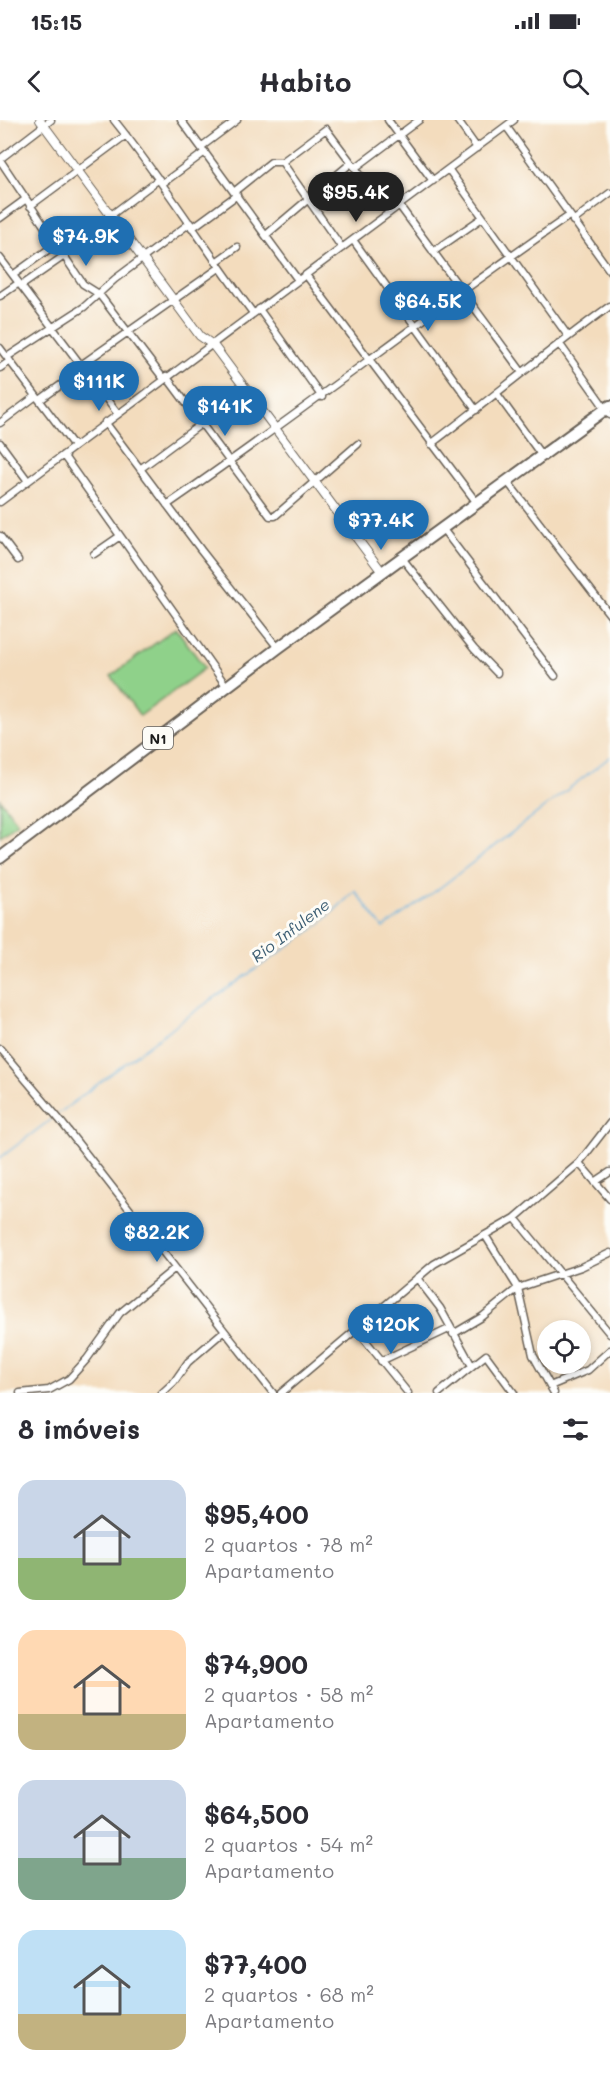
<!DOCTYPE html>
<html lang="pt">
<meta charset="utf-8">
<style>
body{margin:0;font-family:Mali,sans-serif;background:#f7f7f7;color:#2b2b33;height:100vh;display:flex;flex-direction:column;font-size:22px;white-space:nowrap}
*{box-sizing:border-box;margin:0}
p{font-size:20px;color:#7c7c81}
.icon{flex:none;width:33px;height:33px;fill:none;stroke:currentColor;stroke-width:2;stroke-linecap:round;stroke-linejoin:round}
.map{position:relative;height:1273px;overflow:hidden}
.details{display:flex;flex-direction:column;background:#fff;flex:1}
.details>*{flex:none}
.fabs{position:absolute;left:537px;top:1200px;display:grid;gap:12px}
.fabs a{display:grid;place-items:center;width:54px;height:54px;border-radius:50%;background:#fff;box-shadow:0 3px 9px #0003;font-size:30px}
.price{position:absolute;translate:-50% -51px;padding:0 14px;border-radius:21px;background:#1f6fb2;color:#fff;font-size:20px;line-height:39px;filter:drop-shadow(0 2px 3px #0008)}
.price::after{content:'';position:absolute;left:50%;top:36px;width:18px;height:14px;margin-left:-9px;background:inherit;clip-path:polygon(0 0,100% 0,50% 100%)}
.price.current{background:#222;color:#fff}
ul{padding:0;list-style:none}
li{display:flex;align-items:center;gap:18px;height:150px;padding:0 18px}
li span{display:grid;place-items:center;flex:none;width:168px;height:120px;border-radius:18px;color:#555}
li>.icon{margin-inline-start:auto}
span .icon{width:72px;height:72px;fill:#fffc;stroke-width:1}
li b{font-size:26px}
h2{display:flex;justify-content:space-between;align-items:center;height:72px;padding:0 18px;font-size:26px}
.status{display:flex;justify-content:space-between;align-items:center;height:42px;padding:0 30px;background:#fff;direction:ltr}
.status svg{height:16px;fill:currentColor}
header{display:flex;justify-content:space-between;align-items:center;height:78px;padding:0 18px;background:#fff;font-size:27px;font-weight:700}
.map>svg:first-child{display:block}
.green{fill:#8fd18a;stroke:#567653;stroke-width:1.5}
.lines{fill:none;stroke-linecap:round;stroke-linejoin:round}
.stream{stroke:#64afdd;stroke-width:1.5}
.minor-casing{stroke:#675f54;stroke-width:9}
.tertiary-casing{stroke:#675f54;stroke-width:10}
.trunk-casing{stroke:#675f54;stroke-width:14}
.minor{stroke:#fff;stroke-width:6}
.tertiary{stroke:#fff;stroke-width:8}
.trunk{stroke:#fff;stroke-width:10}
.labels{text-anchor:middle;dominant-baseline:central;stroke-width:6;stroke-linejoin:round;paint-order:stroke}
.shield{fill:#fdfcf7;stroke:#605f5e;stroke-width:1.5}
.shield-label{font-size:14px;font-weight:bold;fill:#1c1c1c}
.water-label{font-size:16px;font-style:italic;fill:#3c5e73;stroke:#fdfcf7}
</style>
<div class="status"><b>15:15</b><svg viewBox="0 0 49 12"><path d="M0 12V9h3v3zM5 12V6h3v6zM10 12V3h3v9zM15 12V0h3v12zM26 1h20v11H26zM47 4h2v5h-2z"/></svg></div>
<header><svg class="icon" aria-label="back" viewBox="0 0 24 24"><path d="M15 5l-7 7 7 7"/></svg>Habito<svg class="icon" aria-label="search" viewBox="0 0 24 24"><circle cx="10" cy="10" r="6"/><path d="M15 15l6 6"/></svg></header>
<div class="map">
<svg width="610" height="1273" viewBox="0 0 610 1273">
<rect width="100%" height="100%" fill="#fdfcf7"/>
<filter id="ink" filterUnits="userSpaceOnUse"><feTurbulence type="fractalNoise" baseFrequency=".0167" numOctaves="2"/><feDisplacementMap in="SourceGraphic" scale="12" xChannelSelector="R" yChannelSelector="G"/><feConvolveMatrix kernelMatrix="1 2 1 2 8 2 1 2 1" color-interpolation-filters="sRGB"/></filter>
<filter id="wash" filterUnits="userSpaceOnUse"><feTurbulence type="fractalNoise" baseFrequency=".008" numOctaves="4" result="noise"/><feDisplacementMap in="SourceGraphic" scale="24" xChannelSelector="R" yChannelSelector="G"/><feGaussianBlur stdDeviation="1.35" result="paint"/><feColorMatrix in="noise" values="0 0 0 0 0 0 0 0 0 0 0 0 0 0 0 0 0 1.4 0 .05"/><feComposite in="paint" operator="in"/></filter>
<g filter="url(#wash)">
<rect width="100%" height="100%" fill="#f3dcbd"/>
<path class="green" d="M176,508L205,548L140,596L111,556Z
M0,679L18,703L0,716Z"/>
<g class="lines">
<path class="stream" d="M58,994L181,901L319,805L355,771L383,808L437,770L610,637
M0,1038L54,997"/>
</g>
</g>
<g filter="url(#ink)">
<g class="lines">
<g class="minor-casing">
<path id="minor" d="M114,0C164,62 205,129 253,193
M181,0L298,160
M388,0L433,61
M457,0L477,28
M506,6L610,151
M201,27L237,0
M0,39L51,0
M0,40L83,164L99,174L163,258
M282,42L342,128
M355,48L419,0
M449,50L568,216
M163,63L205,32
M235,71L271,42H282L326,9L389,93
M399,85L521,251
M30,86L126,15
M0,98L26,79
M573,101L610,73
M192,108L237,75
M266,115L351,43
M353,120L476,290
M62,132L159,59
M433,132L482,98
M0,138L117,293
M216,142L237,127
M13,155L56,124
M306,155L477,383
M21,166L64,136
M0,176L19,163
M259,189L322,277
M559,223L610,295
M0,228L74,326
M7,237L84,187L115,159L190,103
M81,245L219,148
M0,248L10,241
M166,256L270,396H275L358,324
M497,274L542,336
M40,280L83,249
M105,302L201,430L278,528
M0,303L36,276
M0,323L28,361
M431,324C491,279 548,230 610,186
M63,335L227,567
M140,349L201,304
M507,361L610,495
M0,382L514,0
M167,385C303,292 433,189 569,96
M442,408L555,556
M0,416L18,440
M94,434L120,416
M402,438L474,529L497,553
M0,929L59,999L273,1273
M579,1043L610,1079
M595,1062L610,1052
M515,1098L610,1214
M485,1115L518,1168L533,1235L554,1273
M417,1158L440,1188L472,1246L486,1235L514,1273
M357,1210L408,1273
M453,1214L482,1197L518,1168L581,1147L610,1133
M381,1241L451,1208
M550,1266L588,1250L610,1230
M20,1273L49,1270L69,1259L87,1239L120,1193L175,1148
M162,1273L174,1262L188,1242L224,1211
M281,1273L434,1144L515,1098L579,1043L610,1003
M439,1273L472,1246"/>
</g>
<g class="tertiary-casing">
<path id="tertiary" d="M40,0L200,216L213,225L382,452"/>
</g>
<g class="trunk-casing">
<path id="trunk" d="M0,738L278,528L610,286"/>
</g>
<use href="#minor" class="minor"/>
<use href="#tertiary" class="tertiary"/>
<use href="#trunk" class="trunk"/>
</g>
</g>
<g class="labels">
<rect class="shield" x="143" y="607" width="30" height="22" rx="4.5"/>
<g class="shield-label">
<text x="158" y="618">N1</text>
</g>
<g class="water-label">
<text transform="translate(290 810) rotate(-37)">Rio Infulene</text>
</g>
</g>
</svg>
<div class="fabs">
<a><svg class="icon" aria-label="locate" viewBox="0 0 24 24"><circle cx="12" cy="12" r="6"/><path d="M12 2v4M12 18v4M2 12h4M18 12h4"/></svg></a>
</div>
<b class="price current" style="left:356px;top:103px">$95.4K</b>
<b class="price" style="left:86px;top:147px">$74.9K</b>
<b class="price" style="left:428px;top:212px">$64.5K</b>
<b class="price" style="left:99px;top:292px">$111K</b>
<b class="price" style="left:225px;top:317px">$141K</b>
<b class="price" style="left:381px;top:431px">$77.4K</b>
<b class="price" style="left:157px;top:1143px">$82.2K</b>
<b class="price" style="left:391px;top:1235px">$120K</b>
</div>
<section class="details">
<h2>8 imóveis<svg class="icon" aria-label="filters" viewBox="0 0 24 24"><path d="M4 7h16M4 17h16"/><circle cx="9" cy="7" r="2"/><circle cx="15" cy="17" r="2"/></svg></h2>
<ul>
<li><span style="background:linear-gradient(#c9d6e8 65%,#8fb573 0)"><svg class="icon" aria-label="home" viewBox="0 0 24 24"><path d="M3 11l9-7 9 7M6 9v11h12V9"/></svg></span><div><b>$95,400</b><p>2 quartos · 78 m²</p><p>Apartamento</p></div></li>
<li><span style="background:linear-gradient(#ffd9b3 70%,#c2b280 0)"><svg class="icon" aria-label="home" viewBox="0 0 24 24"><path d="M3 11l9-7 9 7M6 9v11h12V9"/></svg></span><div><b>$74,900</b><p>2 quartos · 58 m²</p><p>Apartamento</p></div></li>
<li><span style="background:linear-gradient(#c9d6e8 65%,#7fa58c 0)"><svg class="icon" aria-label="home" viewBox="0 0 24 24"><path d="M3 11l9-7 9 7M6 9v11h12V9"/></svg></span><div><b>$64,500</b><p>2 quartos · 54 m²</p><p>Apartamento</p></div></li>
<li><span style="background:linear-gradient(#bfe0f5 70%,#c2b280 0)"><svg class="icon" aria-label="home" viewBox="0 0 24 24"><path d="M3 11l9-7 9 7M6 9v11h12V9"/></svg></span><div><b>$77,400</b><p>2 quartos · 68 m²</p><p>Apartamento</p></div></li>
</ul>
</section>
